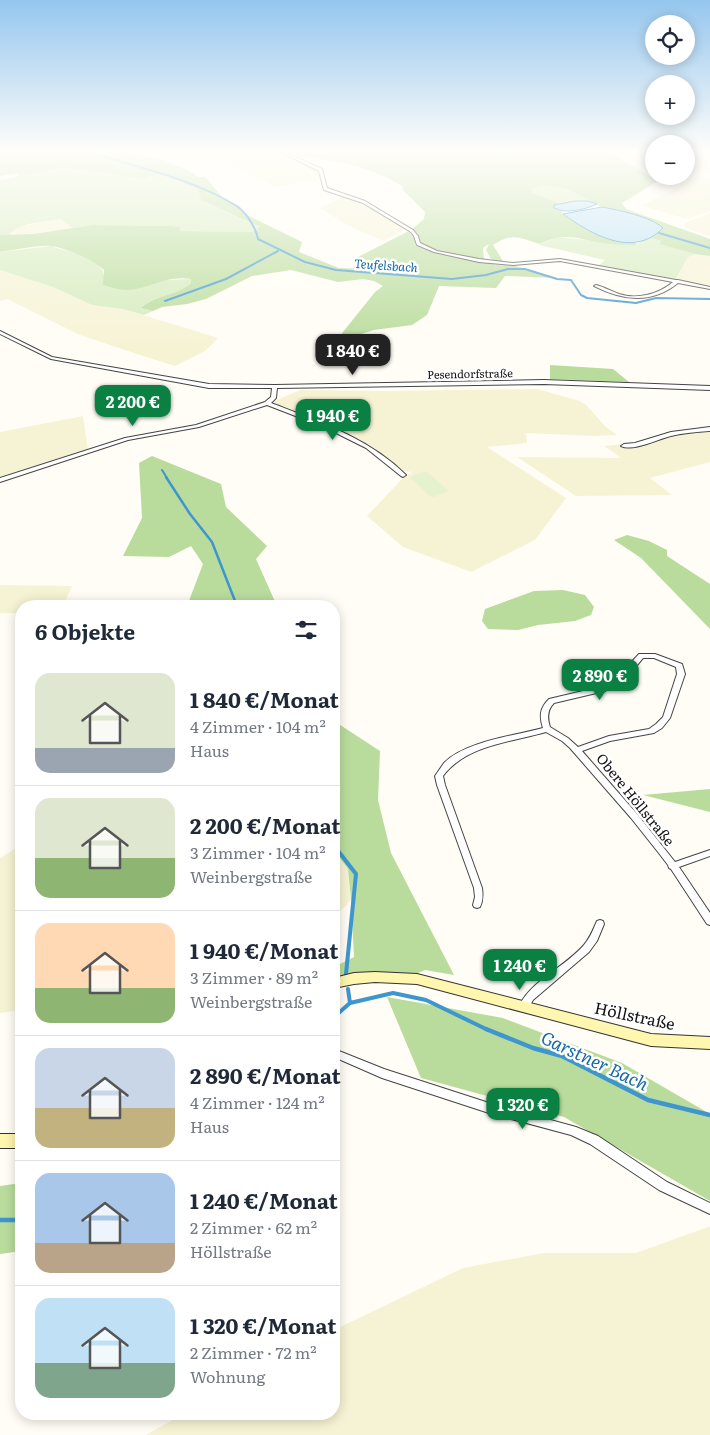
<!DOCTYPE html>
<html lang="de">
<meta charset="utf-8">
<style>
body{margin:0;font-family:Literata,serif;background:#f2f2f3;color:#1f2937;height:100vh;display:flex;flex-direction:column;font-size:19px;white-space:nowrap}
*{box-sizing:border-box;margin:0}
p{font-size:16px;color:#747a83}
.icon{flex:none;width:28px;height:28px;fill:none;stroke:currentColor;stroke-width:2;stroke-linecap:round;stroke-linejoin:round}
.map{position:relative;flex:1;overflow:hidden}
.drawer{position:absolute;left:15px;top:600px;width:325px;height:820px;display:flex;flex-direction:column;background:#fff;border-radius:20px;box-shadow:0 2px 12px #0003}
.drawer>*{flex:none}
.buttons{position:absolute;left:645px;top:15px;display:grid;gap:10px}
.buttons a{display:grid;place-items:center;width:50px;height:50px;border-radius:50%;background:#fff;box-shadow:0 2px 12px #0003;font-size:25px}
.price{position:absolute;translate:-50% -42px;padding:0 11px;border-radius:10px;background:#0b8043;color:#fff;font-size:16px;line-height:32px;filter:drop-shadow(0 1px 2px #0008)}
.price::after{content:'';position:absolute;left:50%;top:30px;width:15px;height:11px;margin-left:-8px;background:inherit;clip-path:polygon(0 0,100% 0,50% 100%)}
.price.on{background:#222;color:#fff}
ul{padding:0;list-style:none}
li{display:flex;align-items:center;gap:15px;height:125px;padding:0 20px}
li+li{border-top:1px solid #e0e1e3}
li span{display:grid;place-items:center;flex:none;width:140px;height:100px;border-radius:15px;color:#555}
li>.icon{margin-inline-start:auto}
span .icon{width:60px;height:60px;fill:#fffc;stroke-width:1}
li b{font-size:21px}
h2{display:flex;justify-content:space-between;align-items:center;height:60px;padding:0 20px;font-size:21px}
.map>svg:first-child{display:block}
.farmland{fill:#f6f3d4}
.green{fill:#d5ebbd}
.forest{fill:#b9dc9c}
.pitch{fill:#e6f2cf}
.water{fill:#b9e0f7;stroke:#3f96cf}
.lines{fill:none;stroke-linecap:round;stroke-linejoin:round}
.stream-far3{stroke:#3f96cf;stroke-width:2}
.stream-far2{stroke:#3f96cf;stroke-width:2.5}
.stream-far1{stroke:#3f96cf;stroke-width:4}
.stream{stroke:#3f96cf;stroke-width:4.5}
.street-casing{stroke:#444;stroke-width:2}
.secondary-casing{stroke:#333;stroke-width:2}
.street{fill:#fff;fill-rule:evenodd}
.secondary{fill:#fff6b0;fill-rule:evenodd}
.labels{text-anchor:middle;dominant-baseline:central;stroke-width:5;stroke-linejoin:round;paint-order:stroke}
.far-street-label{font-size:11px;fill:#111;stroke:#fff}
.far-water-label{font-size:12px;font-style:italic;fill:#1768a6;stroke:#fff}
.street-label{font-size:14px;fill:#111;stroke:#fff}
.near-street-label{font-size:16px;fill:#111;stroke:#fff}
.near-water-label{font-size:18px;font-style:italic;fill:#1768a6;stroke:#fff}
</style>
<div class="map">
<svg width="710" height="1435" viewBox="0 0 710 1435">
<rect width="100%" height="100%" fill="#fffdf5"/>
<path class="farmland" d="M200,151H274L283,157L320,172L322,179L277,187Z
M686,151H705L710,153V174L686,169Z
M697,176L710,178V211L687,219L642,206Z
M345,196L362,202L406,229L383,241L347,225L320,208Z
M710,213V236L684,227L685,223Z
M61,219L72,228L34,234L9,235L12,230L22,226Z
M695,254L710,256V286L675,280L688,256Z
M0,270L53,287L92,305L123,309L218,338L205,351L175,366L134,353L80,335L7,299L0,301Z
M537,389L580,401L586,405L606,427L617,435L595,436L526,433L527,443L487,447L566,498L535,540L471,572L403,547L367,516L402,479L412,472L403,471L375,449L336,429L270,403L300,390L388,391Z
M83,416L88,450L0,478V432Z
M710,426V462L650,478L672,495L576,496L517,457L621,458L604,446L636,443L673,432Z
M0,585L72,586L63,606H21V613H0Z
M21,845V1010L0,1013V858Z
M334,849L348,869L351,899L346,906L334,915Z
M708,1227H710V1435H146L183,1414H334V1330L463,1268L544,1253H636Z"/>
<path class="green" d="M61,167L144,179L159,173L198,190L201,200L261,228L253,232L179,231V227L172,226L92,225L72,228L61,219C46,222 18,222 9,235H0V180Z
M546,185L567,189L593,202L560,203L532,193L533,188Z
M557,237L635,245L650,237L661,241V244L695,254L688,257L675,280L598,266L605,260L539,245Z
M51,246C67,252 102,256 104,276L146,286L163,280L191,279V283C176,297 155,294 141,308L153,311L144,315L123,309L92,305L53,287L0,270V252Z"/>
<path class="forest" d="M0,151H113L159,159L188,170L198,177H205L224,199L238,205L249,216L302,242L299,252L339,268L373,269L356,258L409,231L414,237L416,246L426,250L497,265L515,266L558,278L505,276L496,288L439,286L427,315L412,325L374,330L335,342L375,292L383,286L374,281L363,279L338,282L291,270L252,276L206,299L187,304L162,307L153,311L141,308C156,294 175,297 191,283V279C164,275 149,290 126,290C119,290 111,287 103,285L104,270C95,260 65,248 51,246C37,245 15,250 0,252V235L34,234L92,225L172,226L180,227V231L253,232L260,227L201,200L198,190L159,173L144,179L61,167L20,177L17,173L0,176Z
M286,151H607L658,181L622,203L626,209L710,239V256L695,254L660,244L661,241L650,237L663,229L658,223L602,207L567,189L546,185L533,188L532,193L560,203L554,205L556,210L562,211L563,214C588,232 606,241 637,243L635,245C624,245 614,244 603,243C579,239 564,231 540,244C519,238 513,232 493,245L504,263L491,259L486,250L489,244L483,248L484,259H481L435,250L420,243L418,233L412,229L424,219L425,212L403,190L402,186C369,165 333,160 294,155Z
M550,365L613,369L629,382L550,379Z
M152,456L221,484L226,507L267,546L256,559L277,606H187L203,564L191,546L169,557L123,556L142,518L139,463Z
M627,535L649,541L667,550V556L710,584V629L641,558L614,540Z
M563,590L585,595L594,607L591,615L575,621L538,625L518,630L488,629L482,621L485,609L534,591Z
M334,721L380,751L378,800L391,853L454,975L425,970L416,974L362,973L334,977V967L354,957L351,899L348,869L334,850Z
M710,789V812L643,795Z
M387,997L503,1018L622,1063L710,1114V1201L564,1117L421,1078Z
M21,1183V1251L0,1254V1186Z"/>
<path class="pitch" d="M422,472H427L449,491L434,497L430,496L410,477Z"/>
<path class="water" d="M575,201H588L597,204C585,210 565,214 554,208V205Z
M602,207C618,210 652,217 663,228C633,259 591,234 563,214Z"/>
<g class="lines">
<path class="stream-far3" d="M85,151C134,166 195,179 238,207C247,214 256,228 258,239L305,262L336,270L452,279L486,275L508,269H525L557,279L571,280L581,295L587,298L636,303L656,298L710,299
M659,233L710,248
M165,301L226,279L278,251
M162,470L167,478"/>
<path class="stream-far2" d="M166,477L190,514L212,542L237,606"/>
<path class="stream-far1" d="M334,842L339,852L356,874L346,974
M348,989L350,1003
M334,1017L350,1003L393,993L426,1000L488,1030"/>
<path class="stream" d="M486,1029L533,1048L562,1056L648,1100L710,1115
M0,1220H21"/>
<g class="street-casing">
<path id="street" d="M278,151H282L322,169L327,188L365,201L413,230L418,236L420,243L437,251L479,259L513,263L560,259L676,280H678L710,287V289L678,283C651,305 622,300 594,286L596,285C604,287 611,291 619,294C637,300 659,294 673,282L560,261L513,265L479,262L434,252L417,245L414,236L411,232L363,203L324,190L319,171Z
M0,331L52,357L209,384L275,385L544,380L710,386V390L544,384L277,388L276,398L271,403C318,421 369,438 406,475L403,477L401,476L366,448L324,427L267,405L199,427L128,440L0,482V478L125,438L196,425L265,402L271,397L272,388H209L51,359L0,334Z
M710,427V431C697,432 683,433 671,436C658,439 633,452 621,446L624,444L635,443L671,432Z
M639,654H655L682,664L685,674L670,718L662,728L654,733L610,741L582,751L637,814L675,862L710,850V856L679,867L710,913V925L707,924L671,869L669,868L668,865L658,852L631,818L570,748L562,741L546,732C511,742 466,745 443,776L445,785L482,888C483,895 483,901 480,907L477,908L474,907L473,905L475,897L474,888L437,785L435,776C438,772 441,767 444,763C466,741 514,736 543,728C539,716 540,708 549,699L600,687L623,671ZM643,658H654L676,667L677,674L663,717L656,724L649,729L609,736L578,747L568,738L550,727C547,718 547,710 554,703L605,691L629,675Z
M600,920L603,921L604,924L597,941L589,952L533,1000C530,1005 528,1011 521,1009L519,1006C532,980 565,967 584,945C590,938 593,930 597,921Z
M334,1049L384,1069L489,1103L576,1127L598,1136L667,1182L710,1203V1214L659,1190L590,1144L571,1135L489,1113L382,1078L334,1057Z"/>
</g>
<g class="secondary-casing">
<path id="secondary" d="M375,972L417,974L651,1034L710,1037V1049L651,1046L417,984L375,982L354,984L334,988V978L354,973Z
M0,1134H21V1148H0Z"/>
</g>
<use href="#street" class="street"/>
<use href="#secondary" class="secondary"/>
</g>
<linearGradient id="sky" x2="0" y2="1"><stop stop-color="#95c6ee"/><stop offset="0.43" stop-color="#fffefa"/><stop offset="1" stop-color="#fffefa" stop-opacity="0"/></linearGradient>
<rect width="710" height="352" fill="url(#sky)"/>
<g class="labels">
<g class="far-street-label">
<text transform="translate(470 373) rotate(-1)">Pesendorfstraße</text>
</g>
<g class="far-water-label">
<text transform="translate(386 265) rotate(4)">Teufelsbach</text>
</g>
<g class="street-label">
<text transform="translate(636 799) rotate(51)">Obere Höllstraße</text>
</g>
<g class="near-street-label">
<text transform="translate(635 1015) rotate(12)">Höllstraße</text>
</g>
<g class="near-water-label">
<text transform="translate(595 1060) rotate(25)">Garstner Bach</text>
</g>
</g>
</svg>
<div class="buttons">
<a><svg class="icon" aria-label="locate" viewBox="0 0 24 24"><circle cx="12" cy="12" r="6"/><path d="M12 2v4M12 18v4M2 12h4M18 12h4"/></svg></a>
<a>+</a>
<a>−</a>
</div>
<b class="price on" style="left:353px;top:376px">1 840 €</b>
<b class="price" style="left:133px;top:427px">2 200 €</b>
<b class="price" style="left:333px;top:441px">1 940 €</b>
<b class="price" style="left:600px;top:701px">2 890 €</b>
<b class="price" style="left:520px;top:991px">1 240 €</b>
<b class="price" style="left:523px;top:1130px">1 320 €</b>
<section class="drawer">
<h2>6 Objekte<svg class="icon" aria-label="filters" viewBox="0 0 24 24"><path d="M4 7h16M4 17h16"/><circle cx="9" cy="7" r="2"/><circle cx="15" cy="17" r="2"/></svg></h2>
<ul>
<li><span style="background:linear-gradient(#dfe7d0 75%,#9aa5b1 0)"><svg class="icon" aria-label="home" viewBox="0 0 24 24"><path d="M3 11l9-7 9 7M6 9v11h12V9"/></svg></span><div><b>1 840 €/Monat</b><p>4 Zimmer · 104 m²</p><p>Haus</p></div></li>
<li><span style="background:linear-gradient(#dfe7d0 60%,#8fb573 0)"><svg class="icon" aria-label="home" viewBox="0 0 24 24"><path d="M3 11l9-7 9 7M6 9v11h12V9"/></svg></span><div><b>2 200 €/Monat</b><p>3 Zimmer · 104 m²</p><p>Weinbergstraße</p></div></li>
<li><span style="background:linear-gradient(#ffd9b3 65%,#8fb573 0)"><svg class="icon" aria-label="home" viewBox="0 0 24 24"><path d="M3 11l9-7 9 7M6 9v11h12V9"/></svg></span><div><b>1 940 €/Monat</b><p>3 Zimmer · 89 m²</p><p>Weinbergstraße</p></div></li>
<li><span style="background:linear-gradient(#c9d6e8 60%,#c2b280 0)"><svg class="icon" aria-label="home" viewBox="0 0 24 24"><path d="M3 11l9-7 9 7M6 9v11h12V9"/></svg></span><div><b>2 890 €/Monat</b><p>4 Zimmer · 124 m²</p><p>Haus</p></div></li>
<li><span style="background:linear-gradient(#a9c7e8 70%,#b9a48a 0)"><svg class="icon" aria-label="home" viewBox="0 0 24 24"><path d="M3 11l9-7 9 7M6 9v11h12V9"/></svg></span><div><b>1 240 €/Monat</b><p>2 Zimmer · 62 m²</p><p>Höllstraße</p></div></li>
<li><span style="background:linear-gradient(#bfe0f5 65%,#7fa58c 0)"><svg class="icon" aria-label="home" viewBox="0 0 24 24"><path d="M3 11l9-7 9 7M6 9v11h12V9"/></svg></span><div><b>1 320 €/Monat</b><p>2 Zimmer · 72 m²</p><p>Wohnung</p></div></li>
</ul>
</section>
</div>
